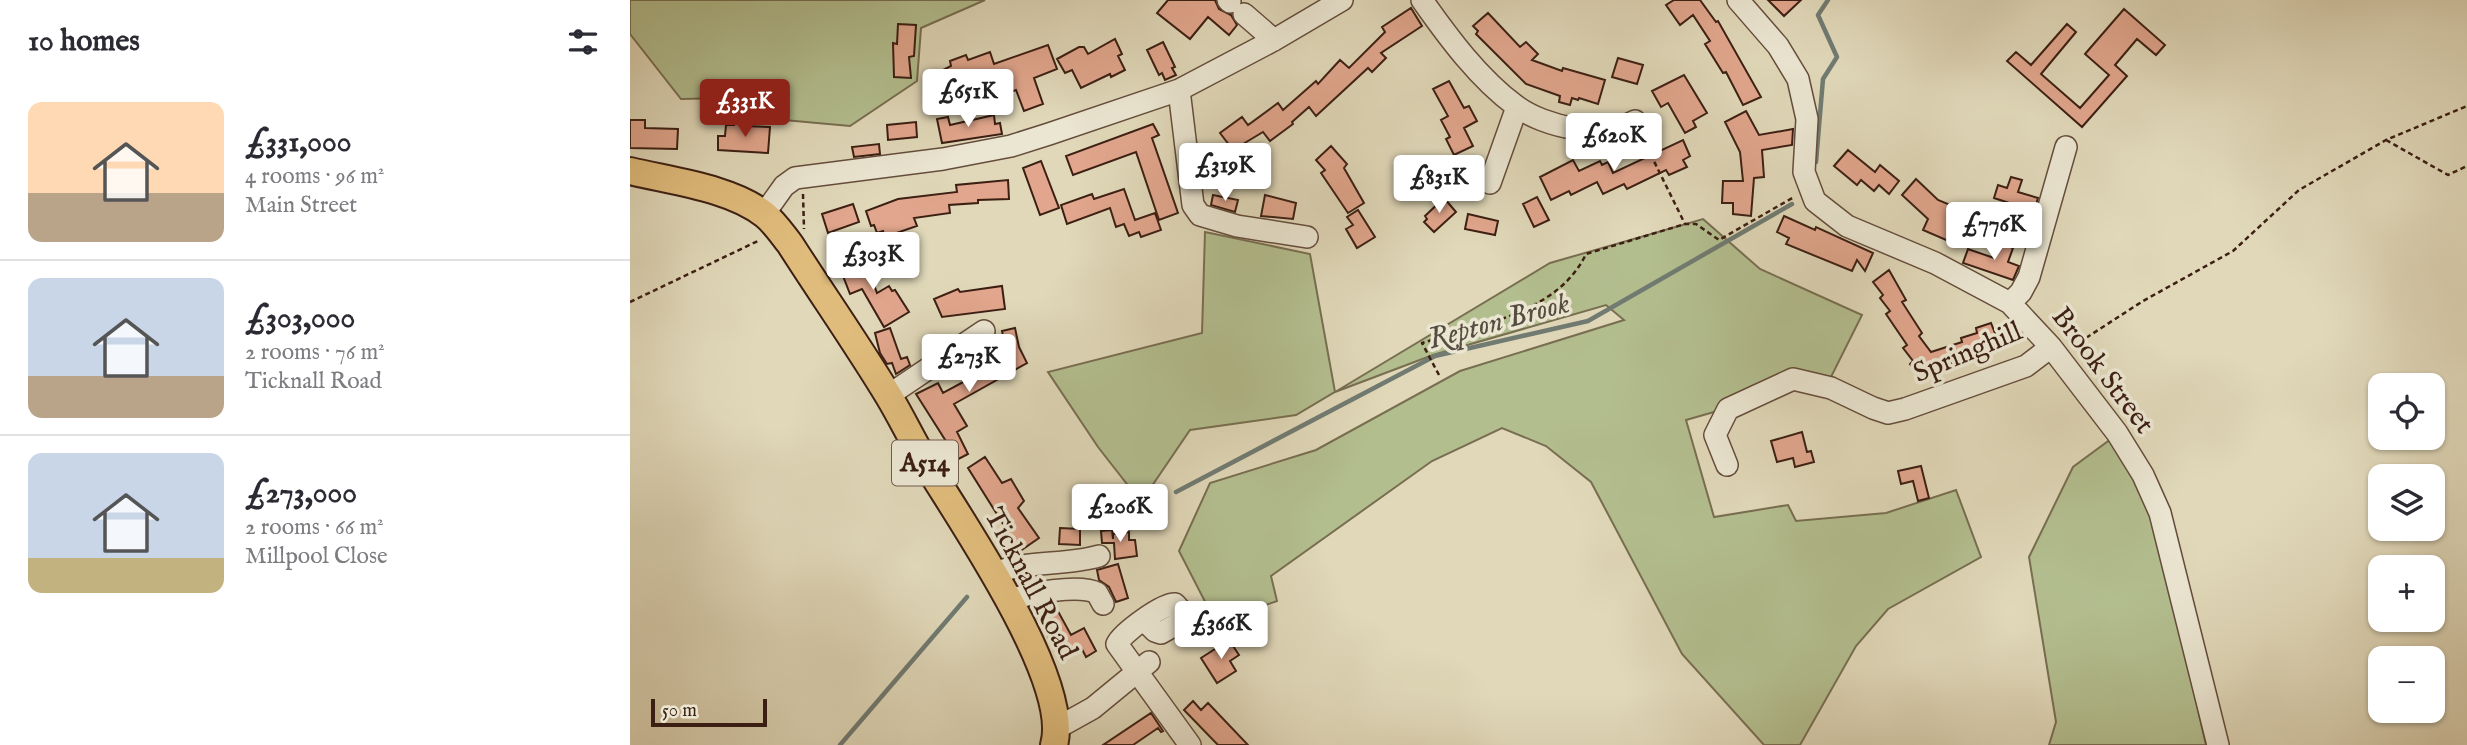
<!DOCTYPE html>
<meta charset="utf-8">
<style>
body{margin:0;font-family:"IM FELL English",serif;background:#f2f2f3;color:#2b2b33;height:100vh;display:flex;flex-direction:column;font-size:26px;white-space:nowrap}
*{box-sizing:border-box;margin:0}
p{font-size:23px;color:#7c7c81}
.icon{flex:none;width:38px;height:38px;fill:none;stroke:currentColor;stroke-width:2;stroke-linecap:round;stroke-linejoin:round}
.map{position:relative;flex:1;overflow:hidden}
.panel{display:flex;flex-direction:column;background:#fff;width:630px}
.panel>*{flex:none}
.controls{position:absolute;left:1738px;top:373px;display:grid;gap:14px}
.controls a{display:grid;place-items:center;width:77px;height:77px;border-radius:14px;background:#fff;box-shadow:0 2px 5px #0004;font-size:35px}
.scale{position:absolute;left:21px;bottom:18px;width:116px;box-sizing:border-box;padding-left:7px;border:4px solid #3c1f13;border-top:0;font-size:19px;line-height:24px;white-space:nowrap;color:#3c1f13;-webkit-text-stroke:5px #ebe6d2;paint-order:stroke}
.price{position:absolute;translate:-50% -60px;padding:0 16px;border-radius:7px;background:#fff;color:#222;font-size:23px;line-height:46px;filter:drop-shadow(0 2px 4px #0008)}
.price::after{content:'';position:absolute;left:50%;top:42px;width:21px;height:16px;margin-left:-10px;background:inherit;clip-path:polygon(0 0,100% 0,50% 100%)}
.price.selected{background:#8f2418;color:#fff}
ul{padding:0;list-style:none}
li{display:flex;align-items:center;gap:21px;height:175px;padding:0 28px}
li+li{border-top:2px solid #e1e1e2}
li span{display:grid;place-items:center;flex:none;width:196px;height:140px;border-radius:14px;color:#555}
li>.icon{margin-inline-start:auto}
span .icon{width:84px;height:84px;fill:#fffc;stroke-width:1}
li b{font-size:30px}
h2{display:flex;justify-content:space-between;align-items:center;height:84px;padding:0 28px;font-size:30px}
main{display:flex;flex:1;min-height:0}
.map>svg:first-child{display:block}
.green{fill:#b3be8f;stroke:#786e51;stroke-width:2}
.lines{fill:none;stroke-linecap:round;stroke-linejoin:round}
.stream{stroke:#717b72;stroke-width:4.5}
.building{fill:#e1a68d;stroke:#3c1f13;stroke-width:2}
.minor-casing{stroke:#654d3c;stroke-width:24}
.major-casing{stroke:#3c1f13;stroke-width:30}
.path{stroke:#3c1f13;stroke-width:2.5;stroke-dasharray:5 3.5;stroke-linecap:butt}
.minor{stroke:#ebe6d2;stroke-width:21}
.major{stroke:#e0bc7c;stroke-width:26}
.labels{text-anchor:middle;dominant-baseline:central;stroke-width:7;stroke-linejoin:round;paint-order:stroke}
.shield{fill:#ebe6d2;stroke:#705b4c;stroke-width:2}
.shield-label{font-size:26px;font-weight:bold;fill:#3c1f13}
.street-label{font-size:28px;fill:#3c1f13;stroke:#ebe6d2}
.water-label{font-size:30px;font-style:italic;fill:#564d42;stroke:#ebe6d2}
</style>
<main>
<section class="panel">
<h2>10 homes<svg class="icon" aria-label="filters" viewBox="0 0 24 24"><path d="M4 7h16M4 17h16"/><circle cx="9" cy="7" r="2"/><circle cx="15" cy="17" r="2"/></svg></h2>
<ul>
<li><span style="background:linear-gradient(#ffd9b3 65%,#b9a48a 0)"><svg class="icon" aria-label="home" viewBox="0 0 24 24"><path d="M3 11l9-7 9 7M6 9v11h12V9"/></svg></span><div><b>£331,000</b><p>4 rooms · 96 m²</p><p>Main Street</p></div></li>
<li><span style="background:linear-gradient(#c9d6e8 70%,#b9a48a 0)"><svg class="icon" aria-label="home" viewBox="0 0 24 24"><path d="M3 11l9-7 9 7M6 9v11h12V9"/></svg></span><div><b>£303,000</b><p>2 rooms · 76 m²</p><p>Ticknall Road</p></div></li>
<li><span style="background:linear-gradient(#c9d6e8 75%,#c2b280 0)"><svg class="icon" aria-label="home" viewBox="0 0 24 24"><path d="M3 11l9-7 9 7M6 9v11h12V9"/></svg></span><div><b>£273,000</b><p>2 rooms · 66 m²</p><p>Millpool Close</p></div></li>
</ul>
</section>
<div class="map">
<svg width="1837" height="745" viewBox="0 0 1837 745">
<rect width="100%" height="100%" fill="#e0d8b9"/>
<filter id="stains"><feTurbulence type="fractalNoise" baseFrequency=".00286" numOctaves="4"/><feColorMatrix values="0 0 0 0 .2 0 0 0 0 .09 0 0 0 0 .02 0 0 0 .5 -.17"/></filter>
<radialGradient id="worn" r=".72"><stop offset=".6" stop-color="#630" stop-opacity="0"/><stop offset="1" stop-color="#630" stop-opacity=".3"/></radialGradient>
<path class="green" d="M0,0H355L291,28L287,81L220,126L143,119L97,98L51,99L0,34Z
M1073,219L1130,269L1232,315L1200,379L1056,420L1084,517L1158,505L1166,521L1256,513L1326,490L1351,557L1258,609L1226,646L1170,745H1134L1052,654L961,482L916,446L872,428L802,461L641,576L647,601L586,623L549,551L580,483L686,450L830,371L994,320L976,305L803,355L705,392L666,415L560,430L511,502L468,447L418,372L572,333L575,232L680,254L705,392L920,263Z
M1481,439L1507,480L1525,520L1576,745H1419L1426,722L1399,557L1443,467Z"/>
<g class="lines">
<path class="stream" d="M1186,162L1193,79L1207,57L1188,15L1198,0
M546,492L805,356L958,321L1162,204
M210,745L337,597"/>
</g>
<path class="building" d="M538,0H585L589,9L601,15L607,25L599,35L578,17L560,39L527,13Z
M1044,0H1070L1086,22L1088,21L1131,97L1113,105L1096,72L1093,73L1075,44L1080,41L1063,15L1050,25L1036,5Z
M1138,0H1171L1154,16Z
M781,8L792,26L751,53L756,58L742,72L738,68L686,116L679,107L662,122L663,124L640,141L633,132L603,150L590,133L612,117L618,125L648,103L653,110L686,81L688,84L710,60L719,68L755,32L752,27Z
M1494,9L1535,45L1526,55L1507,39L1485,65L1497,76L1452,127L1377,61L1386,52L1401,65L1437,24L1446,32L1411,74L1450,108L1479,75L1455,54Z
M858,13L890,47L896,42L908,54L902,60L932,71L933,68L975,80L968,104L949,98L948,100L942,98L940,105L929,102L930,96L896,84L846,34L848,31L843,26Z
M268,24L286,25L284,56L279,57L281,78L264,77L263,43L267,44Z
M485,39L492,54L488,56L495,70L481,77L480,74L451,88L442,70L435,73L427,59L449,47H454L458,54Z
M533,42L545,67L542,68L546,75L535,80L532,73L529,75L517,50Z
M418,45L427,69L404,78L413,104L394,111L386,90L366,97L357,72L314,85L309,72L321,66L320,61L336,55L338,60L360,52L364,64Z
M988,58L1013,65L1007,84L982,77Z
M1054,75L1077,113L1063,121L1066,127L1055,133L1038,103L1031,107L1022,91Z
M819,81L834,108L839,106L847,121L834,128L843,146L824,155L816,139L820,137L811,120L818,116L803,89Z
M1116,111L1129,135L1163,129L1162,145L1132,150L1134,177L1124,178L1121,216L1103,214V203H1092L1093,181H1113L1110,152L1095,122Z
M364,115L365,124L370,123L372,134L312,143L307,119L318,117L320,125Z
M0,120H15V128L48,129L47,149L0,148Z
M104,122H115V126L140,127L138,153L88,150V136H95L96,125H104Z
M286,122L287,137L258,140L257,125Z
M523,124L529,135L522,138L548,213L529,220L506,152L443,175L436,156Z
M1053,140L1060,156L1053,160L1057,167L1039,175L1036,170L997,189L994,184L973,194L967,182L941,195L939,191L921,200L910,177L943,160L949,171L970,161L972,165L978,162L983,173Z
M249,144L250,154L224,157L222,147Z
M701,146L717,164L714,168L734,203L718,213L691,173L695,170L686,160Z
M1218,150L1245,172L1250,165L1269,181L1259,194L1249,185L1244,191L1231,180L1227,185L1204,166Z
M411,161L429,208L410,215L393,168Z
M831,163L837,174L830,178L833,183L808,196L799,179Z
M1381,177L1392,180L1388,192L1408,198L1404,211L1364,198L1368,185L1377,188Z
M1286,179L1308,200L1337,212L1323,243L1293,230L1298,219L1272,195Z
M378,180L379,199L348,200V203L319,205L320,213L284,218L287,226L255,237L253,231L247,233L244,225L241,226L236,211L268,199L327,192L326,185Z
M494,189L505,220L525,213L531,230L511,237L509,232L499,236L494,224L486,227L480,208L437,224L431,205L462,194L464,199Z
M583,195L608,200L605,212L581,205Z
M635,195L666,203L663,219L631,216Z
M907,197L919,220L904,227L893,204Z
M814,198L826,212L804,232L794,222L797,219L795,216Z
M223,204L229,222L198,233L192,214Z
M728,210L745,237L727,248L716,229L723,225L717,217Z
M838,214L868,221L865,235L835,229Z
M1154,216L1185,230L1186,227L1243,253L1235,271L1227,260L1222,271L1156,244L1159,238L1147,232Z
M1369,243L1383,248L1378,262L1389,266L1383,280L1333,263L1338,249L1364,258Z
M226,256L231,270L238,268L247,293L259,286L262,291L265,290L279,312L254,327L232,289L220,294L208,263Z
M1259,270L1276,300L1272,302L1292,333L1289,336L1301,352L1332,342L1331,338L1347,333L1346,328L1361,323L1368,341L1352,347L1353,351L1338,356L1339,360L1323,366L1319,355L1290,377L1280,364L1283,361L1273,348L1277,345L1256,314L1260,311L1250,298L1253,295L1243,282Z
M372,286L375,309L312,317L304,299L328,289L330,292Z
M260,328L271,359L277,357L280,365L266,374L262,363L257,364L250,353L245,333Z
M385,328L389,347L397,363L324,404L337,426L327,432L338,454L319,464L312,450L319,446L286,394L308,383L313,393L337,380L333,373L376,350L372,331Z
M1172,432L1177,452L1181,451L1184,462L1165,467L1163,458L1147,462L1141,441Z
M355,457L372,483L381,479L394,501L388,508L409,538L390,551L338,468Z
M1291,466L1299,498L1288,501L1283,481L1271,484L1268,471Z
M430,528L450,529V545L429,544Z
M482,530L483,539V534L499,532V540H505L507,556L485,559L484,543H472L471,531Z
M488,564L498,598L486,602L479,587L469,580L467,570Z
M424,604L441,635L454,628L466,651L456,657L452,649L431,660L405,612Z
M599,640L609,655L600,661L606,671L587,683L571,658Z
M563,701L571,710L578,703L618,745H588L554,710Z
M521,713L533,731L531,732L528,728L503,745H473Z"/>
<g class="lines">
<g class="minor-casing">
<path id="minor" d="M598,0L600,2
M792,0C818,37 849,79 886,106C914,127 974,140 1005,121
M1108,0L1148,46L1168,79L1177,119L1174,172L1185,201L1217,226L1305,263L1380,303L1421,347L1487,433L1513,475L1530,513L1588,745
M614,14L644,40
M549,90L563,205L570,215L607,226L677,237
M860,183L887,107
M134,214L154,186L165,178L313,159L381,146L419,134L549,90L644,40L712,0
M1380,303L1391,292L1399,277L1436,147
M259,395L354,331
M1097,465L1085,435L1098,409L1163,379L1201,388L1243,408L1258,413L1275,409L1396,366L1421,347
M365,573C398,560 435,566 469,556
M379,601C396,593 450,584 467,593L473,604
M514,620L525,631L531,633L552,621L553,613L545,604C533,603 492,633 487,644L560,745
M427,728L463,708L519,662"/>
</g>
<g class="major-casing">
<path id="major" d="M0,171C41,181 102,188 135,215C145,223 152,234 160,244C192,294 227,344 258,395C272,418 283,442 297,465C331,521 442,681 424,745"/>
</g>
<path class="path" d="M1013,139L1055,224
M1756,140L1818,175L1837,166
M173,194L174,229
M0,302L130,240
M1442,347L1513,301L1603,251L1669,190L1756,140L1837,106
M809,375L792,343C849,325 928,313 956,254L1055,224H1066L1089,240L1164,197"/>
<use href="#minor" class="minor"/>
<use href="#major" class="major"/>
</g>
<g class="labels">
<rect class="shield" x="262" y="440.5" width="66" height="45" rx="5"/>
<g class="shield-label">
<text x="295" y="463">A514</text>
</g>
<g class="street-label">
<text transform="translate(1338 353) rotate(-23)">Springhill</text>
<text transform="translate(1472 371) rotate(53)">Brook Street</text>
<text transform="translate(400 584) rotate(62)">Ticknall Road</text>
</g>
<g class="water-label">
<text transform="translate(869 322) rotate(-15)">Repton Brook</text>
</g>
</g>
<rect width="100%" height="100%" filter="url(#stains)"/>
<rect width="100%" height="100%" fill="url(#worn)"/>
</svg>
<div class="controls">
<a><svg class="icon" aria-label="locate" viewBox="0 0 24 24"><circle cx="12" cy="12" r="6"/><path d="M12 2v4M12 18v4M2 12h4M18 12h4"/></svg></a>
<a><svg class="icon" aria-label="layers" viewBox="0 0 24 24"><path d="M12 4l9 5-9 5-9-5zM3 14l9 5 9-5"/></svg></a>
<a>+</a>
<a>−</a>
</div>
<div class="scale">50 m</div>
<b class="price" style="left:338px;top:129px">£651K</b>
<b class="price selected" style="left:115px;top:139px">£331K</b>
<b class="price" style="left:984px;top:173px">£620K</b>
<b class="price" style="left:595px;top:203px">£319K</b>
<b class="price" style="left:809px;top:215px">£831K</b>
<b class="price" style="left:1364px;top:262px">£776K</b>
<b class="price" style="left:243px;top:292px">£303K</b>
<b class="price" style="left:339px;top:394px">£273K</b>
<b class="price" style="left:490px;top:544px">£206K</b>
<b class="price" style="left:591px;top:661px">£366K</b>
</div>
</main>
